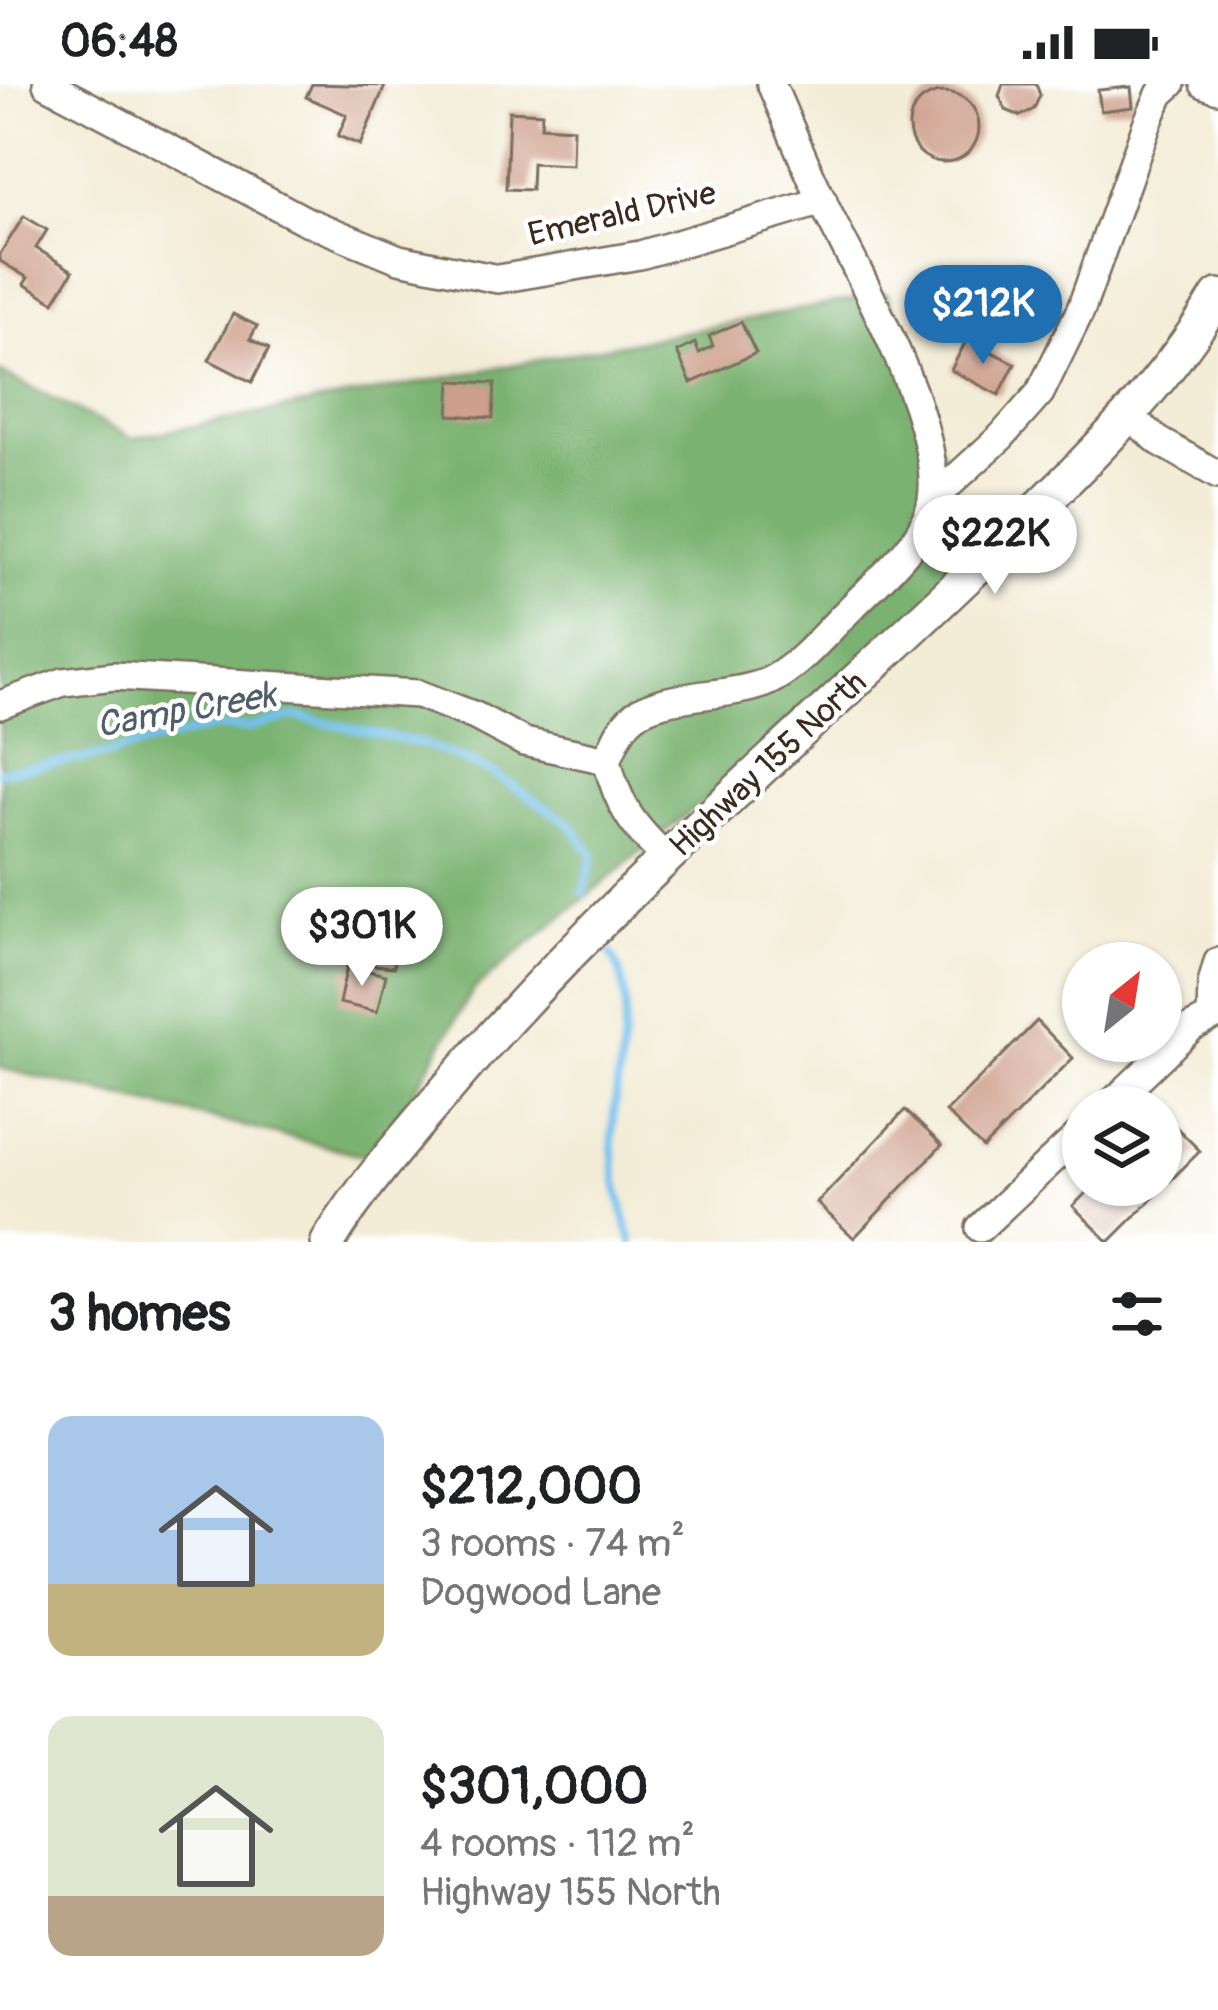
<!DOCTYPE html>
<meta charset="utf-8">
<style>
body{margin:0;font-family:Pangolin,sans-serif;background:#f6f6f6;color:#202124;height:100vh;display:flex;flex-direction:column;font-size:45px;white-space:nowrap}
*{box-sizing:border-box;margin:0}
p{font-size:39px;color:#757577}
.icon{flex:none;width:66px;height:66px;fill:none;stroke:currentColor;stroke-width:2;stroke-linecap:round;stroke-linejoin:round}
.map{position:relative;height:1158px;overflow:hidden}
.side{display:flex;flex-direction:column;background:#fff;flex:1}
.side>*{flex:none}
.needle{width:78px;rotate:30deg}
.buttons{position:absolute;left:1062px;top:858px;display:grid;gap:24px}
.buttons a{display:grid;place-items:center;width:120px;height:120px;border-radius:50%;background:#fff;box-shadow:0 3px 9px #0004;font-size:60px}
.price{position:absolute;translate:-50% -102px;padding:0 27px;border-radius:42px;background:#fff;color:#222;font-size:39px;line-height:78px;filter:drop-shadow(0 3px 6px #0008)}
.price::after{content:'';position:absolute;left:50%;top:72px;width:36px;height:27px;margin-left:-18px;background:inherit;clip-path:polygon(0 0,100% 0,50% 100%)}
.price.on{background:#1f6fb2;color:#fff}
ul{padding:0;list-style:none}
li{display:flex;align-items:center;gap:36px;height:300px;padding:0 48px}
li span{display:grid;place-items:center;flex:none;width:336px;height:240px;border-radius:24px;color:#555}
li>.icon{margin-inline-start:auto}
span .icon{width:144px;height:144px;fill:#fffc;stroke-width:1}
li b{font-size:51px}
h2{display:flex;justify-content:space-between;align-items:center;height:144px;padding:0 48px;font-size:51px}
.status{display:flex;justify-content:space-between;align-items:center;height:84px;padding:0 60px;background:#fff;direction:ltr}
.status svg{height:33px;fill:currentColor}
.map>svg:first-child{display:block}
.forest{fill:#7ab271;stroke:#5a6e48;stroke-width:3}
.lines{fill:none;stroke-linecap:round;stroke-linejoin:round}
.stream{stroke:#74c1ee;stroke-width:8}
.building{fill:#ce9f8c}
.minor-casing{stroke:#7b6e5e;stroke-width:32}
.major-casing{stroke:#7b6e5e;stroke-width:38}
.minor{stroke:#fff;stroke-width:27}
.major{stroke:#fff;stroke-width:33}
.labels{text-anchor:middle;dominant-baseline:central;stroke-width:9;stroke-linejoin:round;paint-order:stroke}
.street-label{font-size:33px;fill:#3b2a1e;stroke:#fff}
.water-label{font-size:36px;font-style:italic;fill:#4f5f67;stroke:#fff}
</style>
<div class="status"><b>06:48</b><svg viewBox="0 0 49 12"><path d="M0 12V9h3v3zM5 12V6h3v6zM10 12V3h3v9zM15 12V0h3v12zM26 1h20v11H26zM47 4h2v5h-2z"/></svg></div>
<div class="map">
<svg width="1218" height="1158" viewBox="0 0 1218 1158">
<rect width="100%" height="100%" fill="#fff"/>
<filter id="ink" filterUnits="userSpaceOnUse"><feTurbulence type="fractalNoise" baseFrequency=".00833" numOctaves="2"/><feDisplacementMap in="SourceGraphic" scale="24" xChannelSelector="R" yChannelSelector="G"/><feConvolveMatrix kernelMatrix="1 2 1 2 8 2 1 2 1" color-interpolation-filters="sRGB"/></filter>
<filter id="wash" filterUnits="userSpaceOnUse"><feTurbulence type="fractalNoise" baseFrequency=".004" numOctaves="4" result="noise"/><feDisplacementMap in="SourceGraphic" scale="48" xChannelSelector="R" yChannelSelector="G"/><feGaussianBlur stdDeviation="2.7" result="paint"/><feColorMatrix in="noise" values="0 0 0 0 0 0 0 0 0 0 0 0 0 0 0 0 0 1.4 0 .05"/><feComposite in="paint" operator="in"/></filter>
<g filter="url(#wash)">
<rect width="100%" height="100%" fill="#f3ecd6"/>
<path class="forest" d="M887,209L975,464L906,550L473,906L376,1074L0,984V288L132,354Z"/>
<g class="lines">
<path class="stream" d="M0,688L98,672L214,643L251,644L295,632L427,661L491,688L569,739L593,770L584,809
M610,869C645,920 608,1003 613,1064C615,1095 623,1129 632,1158"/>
</g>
<g id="blocks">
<path class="building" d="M312,0L385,2L360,61L338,52L347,31L306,13Z
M1003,0H1036L1040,11L1034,25L1020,32L1006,26L999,12Z
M1131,3L1133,23L1101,27L1098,6Z
M909 43a35 35 0 1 1 70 0a35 35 0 1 1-70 0Z
M509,27L542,29L541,42L573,44L572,81L532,79L531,106L506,105Z
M24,132L47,146L36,164L73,187L54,218L24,200L28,194L0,177V170Z
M233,230L257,242L250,255L269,265L252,298L209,276Z
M741,238L756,269L691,299L677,268L695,259L699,269L713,262L709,252Z
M967,255L1015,280L999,311L951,286Z
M451,297L495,299L493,334L449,331Z
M359,825L400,830L394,883L353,879Z
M347,882L386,891L377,928L339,919Z
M1037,937L1073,974L983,1064L946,1028Z
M905,1026L942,1061L854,1154L817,1119Z
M1164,1031L1200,1067L1109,1158L1073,1122L1094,1101H1161Z"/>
</g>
</g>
<g filter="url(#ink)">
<use href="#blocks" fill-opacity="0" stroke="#7b6e5e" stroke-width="3"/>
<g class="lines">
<g class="minor-casing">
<path id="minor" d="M47,0L306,137L399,175L498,195L640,171L823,117
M1204,0L1218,5
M1129,332L1159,357L1218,391
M933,415L1001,353L1040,309L1081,225L1147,40L1160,10L1171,0
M0,621L63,598L114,592L418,610L475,632L524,658L607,676
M668,775C633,743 618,722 607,676C613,663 618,647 629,636C655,607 731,615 769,597C800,582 826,548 851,524C880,494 925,459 932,416C943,344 868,207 835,143C811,97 792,47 771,0
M1211,931L1212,900L1218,878
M1108,1023L1192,943L1218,930
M980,1144L1083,1047"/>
</g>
<g class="major-casing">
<path id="major" d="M328,1158C363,1101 408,1050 451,1000C608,815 795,657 970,490C1060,403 1152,320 1218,212"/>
</g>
<use href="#minor" class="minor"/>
<use href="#major" class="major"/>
</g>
</g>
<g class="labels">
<g class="street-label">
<text transform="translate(622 130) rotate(-13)">Emerald Drive</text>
<text transform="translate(768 680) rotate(-43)">Highway 155 North</text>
</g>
<g class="water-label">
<text transform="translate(186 626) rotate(-10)">Camp Creek</text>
</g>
</g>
</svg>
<div class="buttons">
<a><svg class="needle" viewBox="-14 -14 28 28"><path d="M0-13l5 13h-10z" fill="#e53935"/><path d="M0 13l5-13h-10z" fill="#757577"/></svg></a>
<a><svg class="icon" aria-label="layers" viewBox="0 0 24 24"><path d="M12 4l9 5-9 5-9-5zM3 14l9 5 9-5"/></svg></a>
</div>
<b class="price on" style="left:983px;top:283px">$212K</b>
<b class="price" style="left:995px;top:513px">$222K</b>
<b class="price" style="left:362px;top:905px">$301K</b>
</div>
<section class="side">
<h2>3 homes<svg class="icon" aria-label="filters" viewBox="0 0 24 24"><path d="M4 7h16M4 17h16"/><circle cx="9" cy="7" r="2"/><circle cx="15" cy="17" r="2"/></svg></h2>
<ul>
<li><span style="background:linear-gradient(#a9c7e8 70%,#c2b280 0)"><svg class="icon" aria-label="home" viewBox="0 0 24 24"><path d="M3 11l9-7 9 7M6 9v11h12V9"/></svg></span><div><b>$212,000</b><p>3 rooms · 74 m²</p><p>Dogwood Lane</p></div></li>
<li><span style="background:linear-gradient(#dfe7d0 75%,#b9a48a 0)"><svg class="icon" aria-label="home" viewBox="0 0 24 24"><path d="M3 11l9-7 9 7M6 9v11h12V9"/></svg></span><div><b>$301,000</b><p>4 rooms · 112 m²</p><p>Highway 155 North</p></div></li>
</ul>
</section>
